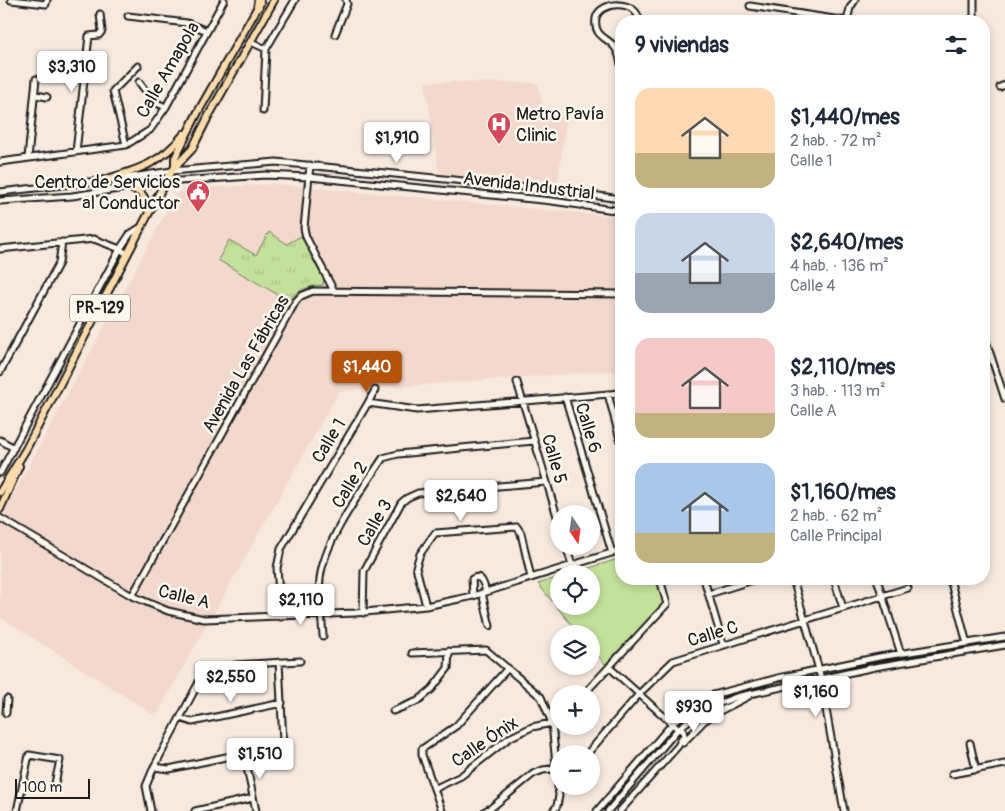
<!DOCTYPE html>
<html lang="es">
<meta charset="utf-8">
<style>
body{margin:0;font-family:Pangolin,sans-serif;background:#f2f2f3;color:#1f2937;height:100vh;display:flex;flex-direction:column;font-size:19px;white-space:nowrap}
*{box-sizing:border-box;margin:0}
p{font-size:16px;color:#747a83}
.icon{flex:none;width:28px;height:28px;fill:none;stroke:currentColor;stroke-width:2;stroke-linecap:round;stroke-linejoin:round}
.map{position:relative;flex:1;overflow:hidden}
.side{position:absolute;left:615px;top:15px;width:375px;height:570px;display:flex;flex-direction:column;background:#fff;border-radius:20px;box-shadow:0 2px 8px #0003}
.side>*{flex:none}
.needle{width:32px;rotate:167deg}
.fabs{position:absolute;left:550px;top:505px;display:grid;gap:10px}
.fabs a{display:grid;place-items:center;width:50px;height:50px;border-radius:50%;background:#fff;box-shadow:0 2px 8px #0003;font-size:25px}
.scale{position:absolute;left:15px;bottom:12px;width:75px;box-sizing:border-box;padding-left:5px;border:2px solid #1c1c1c;border-top:0;font-size:14px;line-height:18px;white-space:nowrap;color:#1c1c1c;-webkit-text-stroke:4px #fbf7ec;paint-order:stroke}
.price{position:absolute;translate:-50% -42px;padding:0 11px;border-radius:5px;background:#fff;color:#222;font-size:16px;line-height:32px;filter:drop-shadow(0 1px 2px #0008)}
.price::after{content:'';position:absolute;left:50%;top:30px;width:15px;height:11px;margin-left:-8px;background:inherit;clip-path:polygon(0 0,100% 0,50% 100%)}
.price.on{background:#b45309;color:#fff}
ul{padding:0;list-style:none}
li{display:flex;align-items:center;gap:15px;height:125px;padding:0 20px}
li span{display:grid;place-items:center;flex:none;width:140px;height:100px;border-radius:15px;color:#555}
li>.icon{margin-inline-start:auto}
span .icon{width:60px;height:60px;fill:#fffc;stroke-width:1}
li b{font-size:21px}
h2{display:flex;justify-content:space-between;align-items:center;height:60px;padding:0 20px;font-size:21px}
.map>svg:first-child{display:block}
.built{fill:#f3d8cd}
.green{fill:#c3e19a;stroke:#707e5b}
.park{fill:url(#park-tufts);stroke:#707e5b}
.lines{fill:none;stroke-linecap:round;stroke-linejoin:round}
.minor-casing{stroke:#1c1c1c;stroke-width:9}
.major-casing{stroke:#1c1c1c;stroke-width:10}
.highway-casing{stroke:#1c1c1c;stroke-width:11}
.minor{stroke:#fbf7ec;stroke-width:5}
.major{stroke:#fcdcac;stroke-width:6}
.highway{stroke:#fcdcac;stroke-width:8}
.labels{text-anchor:middle;dominant-baseline:central;stroke-width:5;stroke-linejoin:round;paint-order:stroke}
.shield{fill:#fbf7ec;stroke:#5f5e5a;stroke-width:1}
.shield-label{font-size:16px;font-weight:bold;fill:#1c1c1c}
.street-label{font-size:18px;fill:#1c1c1c;stroke:#fbf7ec}
.poi-label{font-size:18px;fill:#1c1c1c;stroke:#fbf7ec;text-anchor:start}
</style>
<div class="map">
<svg width="1005" height="811" viewBox="0 0 1005 811">
<defs>
<pattern id="park-tufts" width="24" height="20" patternUnits="userSpaceOnUse" patternTransform="scale(1.25)"><rect width="24" height="20" fill="#c3e19a"/><path d="M3 7l-1-3M5 7V3M7 7l1-3M15 17l-1-3M17 17v-4M19 17l1-3" fill="none" stroke="#a7c084"/></pattern>
</defs>
<rect width="100%" height="100%" fill="#f7e9de"/>
<filter id="ink" filterUnits="userSpaceOnUse"><feTurbulence type="fractalNoise" baseFrequency=".02" numOctaves="2"/><feDisplacementMap in="SourceGraphic" scale="10" xChannelSelector="R" yChannelSelector="G"/><feConvolveMatrix kernelMatrix="1 2 1 2 8 2 1 2 1" color-interpolation-filters="sRGB"/></filter>
<g filter="url(#ink)">
<path class="built" d="M425,82L538,83L544,114L567,117L557,185L439,173Z
M274,184L621,217V370L339,391L156,716L0,617V519L176,194L183,189Z"/>
<path class="green" d="M621,558V579H656L664,604L605,664L591,648V634H579L538,584L559,577V606H591V574H570Z"/>
<path class="park" d="M269,232L287,244L301,236L324,280L323,285C309,286 299,289 289,300H280V296L218,260L229,240L256,255Z"/>
<g class="lines">
<g class="minor-casing">
<path id="minor" d="M11,0L46,4L47,0
M974,0V21
M750,6L847,21L850,8L855,0
M128,16L187,23L207,31
M335,34L347,4L346,0
M251,42L266,49
M621,64C620,59 619,54 616,49C609,37 593,38 596,18C600,0 638,0 639,21
M139,82L154,102L166,107
M1000,87L1005,85
M36,95L47,97
M263,111L266,49L295,0
M126,145L113,91L138,66
M76,152L89,36L99,35L102,31L100,14
M28,158L36,79
M0,162L126,145L150,130L166,107L224,0
M310,165L304,228L306,237L334,291
M0,192L125,178L172,171L276,162L554,190L621,199
M0,201L72,196L165,182L265,175L309,177L552,201L621,211
M0,249L94,239L120,249L127,254
M984,335L1005,399
M0,372L59,263L62,242
M517,382L559,523
M608,394L621,443
M565,397L612,553
M368,403L375,390
M0,440L14,448
M0,473L120,249L130,234L141,227
M0,518L132,596L168,611L204,619L355,613L426,606L473,596L621,550
M566,546L572,565
M704,579L723,644
M793,579L819,670L844,811
M834,579L843,608
M877,579L901,654
M950,579L967,644
M482,593L490,626
M709,594L756,579
M132,596L296,301L301,296L313,291L621,294
M473,596L472,579C481,573 484,584 486,592
M426,606L416,567L420,554L435,533L517,527L521,533L531,578
M363,613L364,571L401,503L407,498L418,493L546,482
M281,617L277,568L281,549L368,403L417,410L621,393
M323,636C322,618 318,597 320,579C324,541 362,490 383,458L398,454L534,441
M412,653L486,650L541,697L552,723L559,796L557,806L553,811
M609,667L678,729L683,731L684,735L678,746L620,811
M584,694L667,604L660,579
M393,711L418,701L432,689L448,668L449,651
M6,713L7,699
M180,718L192,722L282,703
M683,743L704,721L716,713L749,696
M970,743L976,770
M244,753L256,811
M587,754L640,693L673,661L908,588
M154,767L169,769L278,746L283,742L279,662
M952,774L1005,764
M434,789L461,776L509,738L532,727L552,723
M17,811L29,755L60,760L54,788
M151,811L146,786L154,767L200,680L208,672L236,665L300,661
M195,811L253,798
M442,811L422,755V749L456,726L508,668
M485,811L491,808L533,774L543,770L558,768
M597,811L672,724L688,709L713,695L778,678L879,657L1005,637
M608,811L678,729L702,710L736,697L875,667L1005,645"/>
</g>
<g class="major-casing">
<path id="major" d="M175,167V158L198,112L260,3
M101,181C136,170 160,165 184,134
M130,188C145,193 145,198 149,213
M0,492L26,449L165,182L175,167L192,149L208,117L274,0
M0,509L19,466"/>
</g>
<g class="highway-casing">
<path id="highway" d="M258,6L259,0"/>
</g>
<use href="#minor" class="minor"/>
<use href="#major" class="major"/>
<use href="#highway" class="highway"/>
</g>
</g>
<defs>
<g id="hospital-pin" transform="scale(1.25)"><path d="M0 17L-7.5 6A9.5 9.5 0 1 1 7.5 6Z" fill="#d1495b" stroke="#fbf7ec"/><path d="M-5-5h3v3.5h4V-5h3V5h-3V1.5h-4V5h-3Z" fill="#fff"/></g>
<g id="civic-pin" transform="scale(1.25)"><path d="M0 17L-7.5 6A9.5 9.5 0 1 1 7.5 6Z" fill="#d1495b" stroke="#fbf7ec"/><path d="M-.6-6.5H3V-4.5H.6V-3L4-1V1h2V6H-6V1h2V-1L-.6-3ZM-1.2 2.5V6h2.4V2.5Z" fill="#fff"/></g>
</defs>
<g fill-rule="evenodd">
<use href="#hospital-pin" x="499" y="124"/>
<use href="#civic-pin" x="198" y="192"/>
</g>
<g class="labels">
<rect class="shield" x="70" y="294.5" width="60" height="27" rx="4"/>
<g class="shield-label">
<text x="100" y="308">PR-129</text>
</g>
<g class="street-label">
<text transform="translate(168 70) rotate(-60)">Calle Amapola</text>
<text transform="translate(529 186) rotate(7)">Avenida Industrial</text>
<text transform="translate(246 364) rotate(-60)">Avenida Las Fábricas</text>
<text transform="translate(588 428) rotate(73)">Calle 6</text>
<text transform="translate(329 441) rotate(-59)">Calle 1</text>
<text transform="translate(554 459) rotate(74)">Calle 5</text>
<text transform="translate(350 485) rotate(-58)">Calle 2</text>
<text transform="translate(375 523) rotate(-60)">Calle 3</text>
<text transform="translate(184 597) rotate(14)">Calle A</text>
<text transform="translate(713 634) rotate(-17)">Calle C</text>
<text transform="translate(485 742) rotate(-34)">Calle Ónix</text>
</g>
<g class="poi-label">
<text x="516" y="114">Metro Pavía<tspan x="516" dy="21">Clinic</tspan></text>
<text x="180" y="182" text-anchor="end">Centro de Servicios<tspan x="180" dy="21">al Conductor</tspan></text>
</g>
</g>
</svg>
<div class="fabs">
<a><svg class="needle" viewBox="-14 -14 28 28"><path d="M0-13l5 13h-10z" fill="#e53935"/><path d="M0 13l5-13h-10z" fill="#747a83"/></svg></a>
<a><svg class="icon" aria-label="locate" viewBox="0 0 24 24"><circle cx="12" cy="12" r="6"/><path d="M12 2v4M12 18v4M2 12h4M18 12h4"/></svg></a>
<a><svg class="icon" aria-label="layers" viewBox="0 0 24 24"><path d="M12 4l9 5-9 5-9-5zM3 14l9 5 9-5"/></svg></a>
<a>+</a>
<a>−</a>
</div>
<div class="scale">100 m</div>
<b class="price" style="left:72px;top:93px">$3,310</b>
<b class="price" style="left:397px;top:164px">$1,910</b>
<b class="price on" style="left:367px;top:393px">$1,440</b>
<b class="price" style="left:461px;top:522px">$2,640</b>
<b class="price" style="left:301px;top:626px">$2,110</b>
<b class="price" style="left:231px;top:703px">$2,550</b>
<b class="price" style="left:816px;top:718px">$1,160</b>
<b class="price" style="left:694px;top:733px">$930</b>
<b class="price" style="left:260px;top:780px">$1,510</b>
<section class="side">
<h2>9 viviendas<svg class="icon" aria-label="filters" viewBox="0 0 24 24"><path d="M4 7h16M4 17h16"/><circle cx="9" cy="7" r="2"/><circle cx="15" cy="17" r="2"/></svg></h2>
<ul>
<li><span style="background:linear-gradient(#ffd9b3 65%,#c2b280 0)"><svg class="icon" aria-label="home" viewBox="0 0 24 24"><path d="M3 11l9-7 9 7M6 9v11h12V9"/></svg></span><div><b>$1,440/mes</b><p>2 hab. · 72 m²</p><p>Calle 1</p></div></li>
<li><span style="background:linear-gradient(#c9d6e8 60%,#9aa5b1 0)"><svg class="icon" aria-label="home" viewBox="0 0 24 24"><path d="M3 11l9-7 9 7M6 9v11h12V9"/></svg></span><div><b>$2,640/mes</b><p>4 hab. · 136 m²</p><p>Calle 4</p></div></li>
<li><span style="background:linear-gradient(#f6c9c9 75%,#c2b280 0)"><svg class="icon" aria-label="home" viewBox="0 0 24 24"><path d="M3 11l9-7 9 7M6 9v11h12V9"/></svg></span><div><b>$2,110/mes</b><p>3 hab. · 113 m²</p><p>Calle A</p></div></li>
<li><span style="background:linear-gradient(#a9c7e8 70%,#c2b280 0)"><svg class="icon" aria-label="home" viewBox="0 0 24 24"><path d="M3 11l9-7 9 7M6 9v11h12V9"/></svg></span><div><b>$1,160/mes</b><p>2 hab. · 62 m²</p><p>Calle Principal</p></div></li>
</ul>
</section>
</div>
